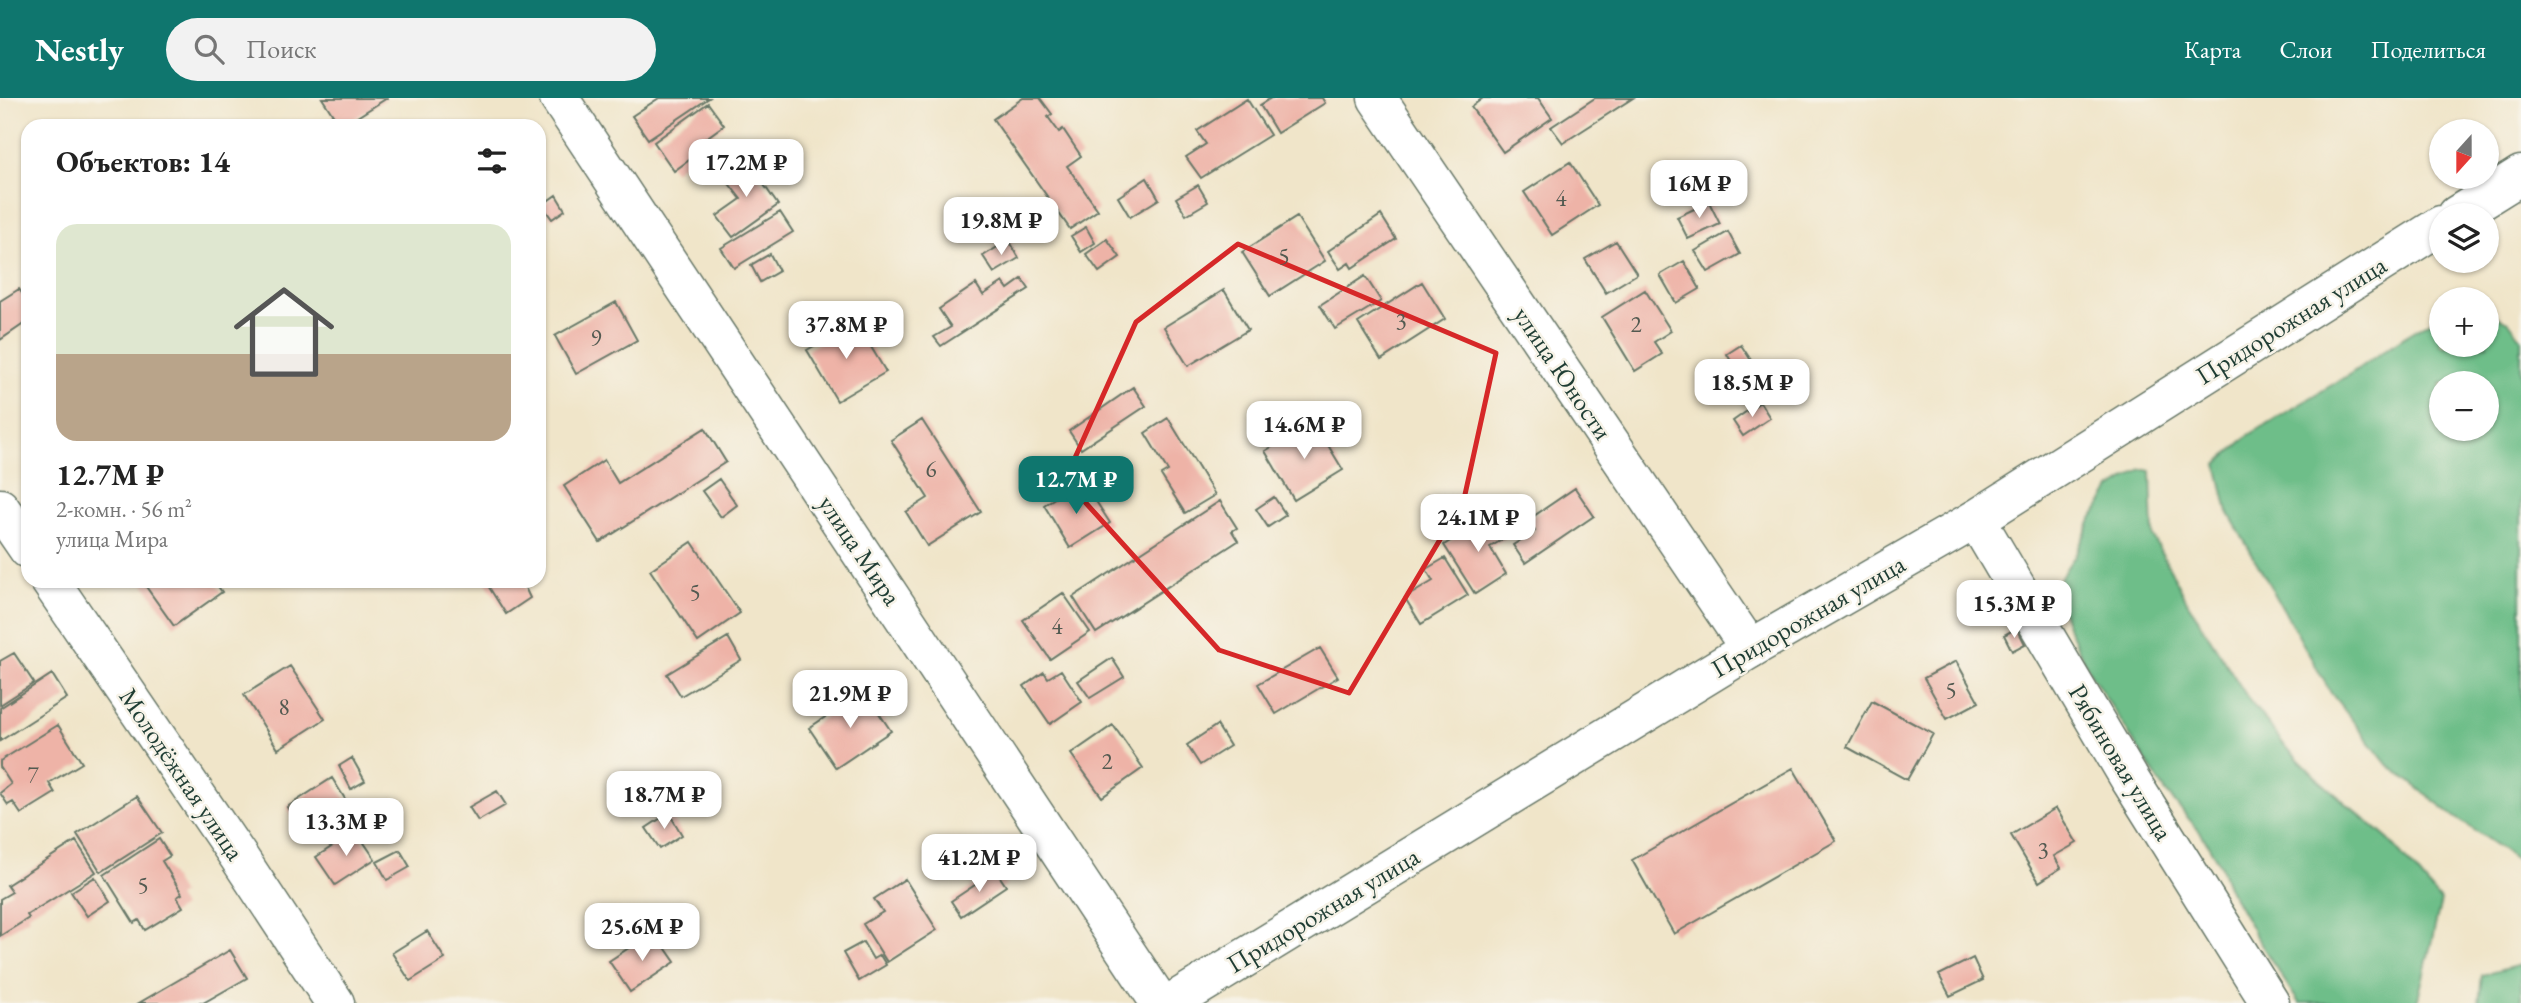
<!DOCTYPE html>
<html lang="ru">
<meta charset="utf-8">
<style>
body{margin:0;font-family:"EB Garamond",serif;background:#f2f2f2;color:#222;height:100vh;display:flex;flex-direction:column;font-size:26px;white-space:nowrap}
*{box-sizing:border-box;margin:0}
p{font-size:23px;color:#767676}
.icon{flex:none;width:38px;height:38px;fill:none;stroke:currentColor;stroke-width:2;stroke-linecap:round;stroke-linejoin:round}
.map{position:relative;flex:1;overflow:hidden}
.panel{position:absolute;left:21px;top:21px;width:525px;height:469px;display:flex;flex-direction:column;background:#fff;border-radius:21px;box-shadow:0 2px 5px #0004}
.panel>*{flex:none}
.needle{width:46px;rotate:201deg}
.tools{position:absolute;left:2429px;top:21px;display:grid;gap:14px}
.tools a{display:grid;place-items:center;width:70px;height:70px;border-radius:50%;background:#fff;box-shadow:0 2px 5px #0004;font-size:35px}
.price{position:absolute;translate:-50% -60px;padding:0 16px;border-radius:14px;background:#fff;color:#222;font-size:23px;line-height:46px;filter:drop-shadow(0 2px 4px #0008)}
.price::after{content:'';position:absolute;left:50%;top:42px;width:21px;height:16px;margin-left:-10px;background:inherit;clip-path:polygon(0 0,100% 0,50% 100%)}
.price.selected{background:#0f766e;color:#fff}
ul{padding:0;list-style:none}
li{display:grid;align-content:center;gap:14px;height:371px;padding:0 35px}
li span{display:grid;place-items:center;height:217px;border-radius:21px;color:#555}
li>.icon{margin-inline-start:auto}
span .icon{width:126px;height:126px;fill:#fffc;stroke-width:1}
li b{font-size:30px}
h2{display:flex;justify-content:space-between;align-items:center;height:84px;padding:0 35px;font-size:30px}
header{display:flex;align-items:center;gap:42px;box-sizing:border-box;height:98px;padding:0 35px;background:#0f766e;color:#fff}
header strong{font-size:33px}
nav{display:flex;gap:38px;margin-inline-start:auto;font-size:24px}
.search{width:490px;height:63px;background:#f2f2f2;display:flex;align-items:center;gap:18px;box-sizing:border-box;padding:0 24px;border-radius:38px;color:#767676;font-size:26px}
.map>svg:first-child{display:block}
.forest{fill:#6ebe89;stroke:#467e5e;stroke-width:2;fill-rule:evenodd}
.building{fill:#eeb3a7}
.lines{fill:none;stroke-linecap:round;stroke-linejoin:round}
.minor-casing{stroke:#687868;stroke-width:41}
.tertiary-casing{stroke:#687868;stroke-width:41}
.minor{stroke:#fff;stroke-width:38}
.tertiary{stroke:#fff;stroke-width:38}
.marked{fill:none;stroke:#d62828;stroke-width:5;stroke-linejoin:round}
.labels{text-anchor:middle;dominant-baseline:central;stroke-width:5;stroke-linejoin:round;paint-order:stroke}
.number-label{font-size:23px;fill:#535a51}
.street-label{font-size:26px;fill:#1f3d34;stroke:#f7f3e8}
</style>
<header>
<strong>Nestly</strong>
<div class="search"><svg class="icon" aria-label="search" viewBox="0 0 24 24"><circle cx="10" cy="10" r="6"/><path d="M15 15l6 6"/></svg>Поиск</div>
<nav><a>Карта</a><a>Слои</a><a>Поделиться</a></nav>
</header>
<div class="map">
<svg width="2521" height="905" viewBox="0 0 2521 905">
<rect width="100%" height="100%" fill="#f7f3e8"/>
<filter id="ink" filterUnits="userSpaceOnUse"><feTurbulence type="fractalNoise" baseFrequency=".0143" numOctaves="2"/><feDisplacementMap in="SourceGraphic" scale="14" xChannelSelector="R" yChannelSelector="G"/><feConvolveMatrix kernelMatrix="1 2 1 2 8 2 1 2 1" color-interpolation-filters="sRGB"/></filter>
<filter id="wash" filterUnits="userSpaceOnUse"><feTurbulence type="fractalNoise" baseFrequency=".00686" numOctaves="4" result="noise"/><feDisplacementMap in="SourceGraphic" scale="28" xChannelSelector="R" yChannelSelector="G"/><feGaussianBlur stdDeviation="1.57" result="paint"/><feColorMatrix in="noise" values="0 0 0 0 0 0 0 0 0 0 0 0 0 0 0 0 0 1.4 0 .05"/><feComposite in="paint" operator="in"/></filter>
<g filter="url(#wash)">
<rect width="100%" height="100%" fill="#f0e5c9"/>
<path class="forest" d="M2487,214L2509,224L2521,240V764L2455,719L2386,665L2331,595L2228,414L2217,366L2249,337L2350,276L2404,239L2441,217V247H2487ZM2441,285H2487V331H2441Z
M2142,371L2151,373L2153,439L2188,505L2249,602L2286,649L2320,683L2389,742L2441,803L2417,905H2299L2255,837L2228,789L2221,769L2201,735L2166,694L2090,575L2066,525L2057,498L2060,480L2077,454L2091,422L2111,391Z
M2521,867V905H2479L2482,877Z"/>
<g id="blocks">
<path class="building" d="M322,0H387L343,28H340Z
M659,0H709L648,41L632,18Z
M1023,0H1040L1052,16L1048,19L1059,34L1063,31L1081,58L1067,68L1098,112L1070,131L993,21Z
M1271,0H1322L1325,5L1277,35L1260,7Z
M1483,0H1538L1552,20L1503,54L1471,9Z
M1595,0H1633L1563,45L1551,29Z
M1247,1L1270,37L1201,80L1186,59L1206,46L1197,33Z
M708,5L724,27L691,51L696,57L674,73L654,44Z
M746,61L778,107L733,139L717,118L741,101L723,78Z
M1570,64L1598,107L1552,137L1524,94Z
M1147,80L1159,101L1130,119L1118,99Z
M1198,87L1208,104L1186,117L1176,100Z
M556,97L565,112L552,121L542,107Z
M1709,104L1720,126L1688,141L1677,119Z
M780,114L793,134L734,170L721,150Z
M1381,117L1396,141L1352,170L1349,165L1340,171L1328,153Z
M1297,119L1325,163L1270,198L1242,154Z
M1086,129L1095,145L1081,154L1071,138Z
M1728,134L1740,156L1708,174L1695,153Z
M1107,141L1120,159L1099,174L1086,156Z
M1009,142L1019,160L994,175L983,158Z
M1616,143L1637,176L1606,195L1585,161Z
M770,156L779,173L760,184L751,167Z
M1684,163L1700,191L1676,205L1660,177Z
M1365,178L1381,203L1335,231L1320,207Z
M1022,181L1029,191L941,248L934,239L951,229L939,211L976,186L983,197L1003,184L1008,191Z
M1422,184L1445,221L1381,262L1358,225Z
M19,191L28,204V223L0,242V203Z
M1224,192L1248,232L1188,268L1164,229Z
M1645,192L1671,233L1654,244L1662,256L1635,273L1602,219Z
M616,204L637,242L576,276L555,238Z
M856,224L886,274L837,303L807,252Z
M1741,247L1758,273L1742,283L1727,256Z
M1133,289L1146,308L1081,351L1069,333Z
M1760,304L1770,320L1743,338L1733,323Z
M1168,320L1215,397L1185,415L1161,377L1168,373L1145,335Z
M922,322L981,414L927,448L906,414L928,400L891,342Z
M1314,324L1343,372L1294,402L1265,353Z
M705,330L726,364L600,444L564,388L604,362L618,385Z
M719,381L737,407L721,419L702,393Z
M1075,387L1084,402L1092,397L1110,425L1070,450L1044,407Z
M1575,390L1594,418L1525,465L1513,447L1535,433L1528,422Z
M1274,399L1286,417L1268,429L1256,411Z
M1220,403L1237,430L1232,433L1238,443L1096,535L1073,499Z
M1492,416L1507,439L1490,449L1506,476L1475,496L1444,447Z
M692,444L740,515L698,544L650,472Z
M1445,460L1468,497L1421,526L1405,500L1433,483L1426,471Z
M142,483H214L222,494L174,528Z
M485,483H522L530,500L506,516Z
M1063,495L1090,534L1050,561L1023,522Z
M2017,530L2025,546L2012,553L2004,537Z
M728,539L741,562L681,598L667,576Z
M1320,550L1338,579L1276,616L1258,586Z
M14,555L34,585L0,607V563Z
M1112,560L1124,579L1090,600L1078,583Z
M1956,563L1979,604L1947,621L1924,580Z
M290,568L325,621L278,651L244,597Z
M1061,572L1082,604L1050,626L1024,588L1044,574L1048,580Z
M52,576L67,600L0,643V610Z
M864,593L891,633L836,670L809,630Z
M1872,603L1933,636L1907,682L1847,649Z
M58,627L82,665L49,685L55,695L21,716L13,704L8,707L0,695L11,686L0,669V663Z
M1113,627L1143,670L1102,699L1071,656Z
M1217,627L1230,648L1200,667L1187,647Z
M352,660L365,683L351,691L339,668Z
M1793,670L1836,743L1674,836L1632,762Z
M332,680L347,704L301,733L287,709Z
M497,693L506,707L478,723L469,709Z
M137,698L162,735L101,774L77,736Z
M2056,710L2077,745L2054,758L2061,770L2039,784L2011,737Z
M669,715L682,737L660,751L646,730Z
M356,733L375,761L335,787L316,759Z
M159,741L170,758L162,763L182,796L177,799L183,809L145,832L139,822L134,825L104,777Z
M76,743L96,774L27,817L29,820L0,838V801L12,794L7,787Z
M400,752L410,769L387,782L377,764Z
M996,773L1006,788L961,818L951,803Z
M95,779L110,803L87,818L71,794Z
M905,781L937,832L887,864L863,826L883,814L874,801Z
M427,833L445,861L410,883L392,855Z
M657,838L675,864L630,894L609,863L644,840L647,845Z
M863,844L873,861L880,857L886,867L859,883L843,855Z
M230,852L247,880L203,905H139Z
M1973,860L1983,882L1950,898L1939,877Z"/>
</g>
</g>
<g filter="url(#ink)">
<use href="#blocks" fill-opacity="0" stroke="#687868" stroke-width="2"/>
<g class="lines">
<g class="minor-casing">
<path id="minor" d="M559,0L1160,905
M1377,0L1750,551
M0,410L28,451
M1976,421L2129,680L2270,905
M50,483L238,758L335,905"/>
</g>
<g class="tertiary-casing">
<path id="tertiary" d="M2457,117L2521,77
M1171,905L1750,551L1976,421L2441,127"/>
</g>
<use href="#minor" class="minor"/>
<use href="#tertiary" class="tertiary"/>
</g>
</g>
<path class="marked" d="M1238,146L1496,255L1464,401L1349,595L1219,552L1065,382L1136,224Z"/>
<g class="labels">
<g class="number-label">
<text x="1561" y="100">4</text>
<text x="1284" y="158">5</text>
<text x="1401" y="223">3</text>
<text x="1636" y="226">2</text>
<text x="596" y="240">9</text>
<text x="931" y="371">6</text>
<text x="695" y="494">5</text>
<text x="1057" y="528">4</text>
<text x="1951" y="592">5</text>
<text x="284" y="609">8</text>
<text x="1107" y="663">2</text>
<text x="33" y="677">7</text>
<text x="2043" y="752">3</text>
<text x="143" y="787">5</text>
</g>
<g class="street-label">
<text transform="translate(2291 222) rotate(-32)">Придорожная улица</text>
<text transform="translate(1563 275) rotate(56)">улица Юности</text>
<text transform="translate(860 452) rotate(56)">улица Мира</text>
<text transform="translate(1808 518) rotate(-30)">Придорожная улица</text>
<text transform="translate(2121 664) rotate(59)">Рябиновая улица</text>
<text transform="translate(182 676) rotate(56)">Молодёжная улица</text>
<text transform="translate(1323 812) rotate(-31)">Придорожная улица</text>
</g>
</g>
</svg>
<div class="tools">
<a><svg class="needle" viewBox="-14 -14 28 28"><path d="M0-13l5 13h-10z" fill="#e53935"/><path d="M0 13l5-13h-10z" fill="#767676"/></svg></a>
<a><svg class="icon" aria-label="layers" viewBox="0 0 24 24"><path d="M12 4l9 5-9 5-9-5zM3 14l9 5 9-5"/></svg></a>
<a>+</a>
<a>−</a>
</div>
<b class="price" style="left:746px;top:101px">17.2M ₽</b>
<b class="price" style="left:1699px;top:122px">16M ₽</b>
<b class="price" style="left:1001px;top:159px">19.8M ₽</b>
<b class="price" style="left:846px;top:263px">37.8M ₽</b>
<b class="price" style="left:1752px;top:321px">18.5M ₽</b>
<b class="price" style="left:1304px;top:363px">14.6M ₽</b>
<b class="price selected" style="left:1076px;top:418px">12.7M ₽</b>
<b class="price" style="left:1478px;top:456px">24.1M ₽</b>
<b class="price" style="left:2014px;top:542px">15.3M ₽</b>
<b class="price" style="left:850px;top:632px">21.9M ₽</b>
<b class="price" style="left:664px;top:733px">18.7M ₽</b>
<b class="price" style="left:346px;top:760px">13.3M ₽</b>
<b class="price" style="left:979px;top:796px">41.2M ₽</b>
<b class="price" style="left:642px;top:865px">25.6M ₽</b>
<section class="panel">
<h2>Объектов: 14<svg class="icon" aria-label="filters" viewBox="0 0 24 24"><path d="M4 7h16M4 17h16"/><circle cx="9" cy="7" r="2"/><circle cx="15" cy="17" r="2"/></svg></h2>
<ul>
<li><span style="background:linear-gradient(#dfe7d0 60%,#b9a48a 0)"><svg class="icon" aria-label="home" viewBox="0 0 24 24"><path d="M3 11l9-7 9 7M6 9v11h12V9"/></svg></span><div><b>12.7M ₽</b><p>2-комн. · 56 m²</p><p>улица Мира</p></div></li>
</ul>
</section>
</div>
